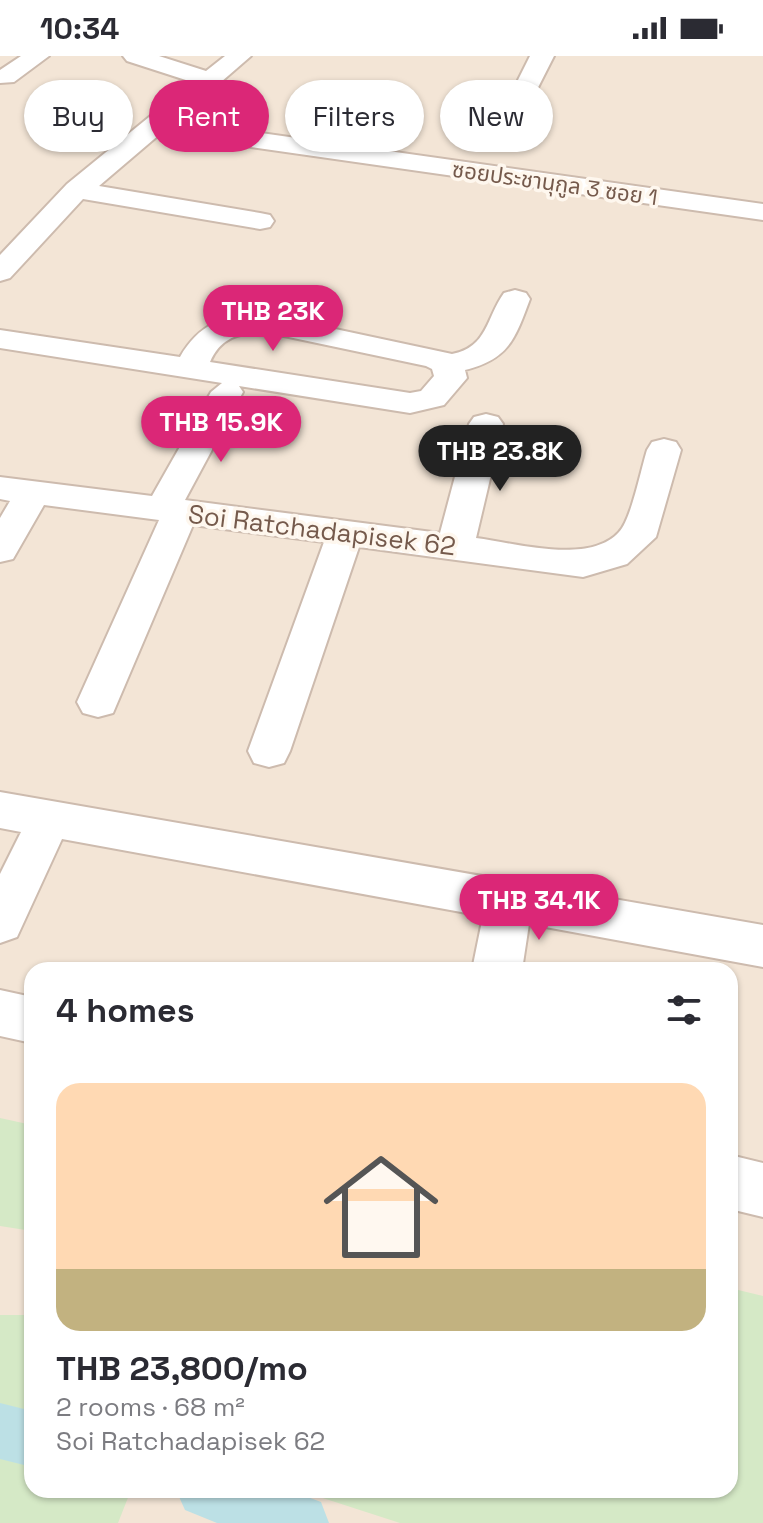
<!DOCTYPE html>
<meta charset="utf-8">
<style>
body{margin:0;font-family:"Space Grotesk","Noto Sans Thai",sans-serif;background:#f2f2f3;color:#2b2b33;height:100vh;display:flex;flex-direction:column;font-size:30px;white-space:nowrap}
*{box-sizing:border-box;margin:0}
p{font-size:26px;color:#7c7c81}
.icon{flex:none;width:44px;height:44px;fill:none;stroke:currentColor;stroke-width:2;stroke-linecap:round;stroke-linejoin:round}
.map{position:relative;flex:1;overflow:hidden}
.sheet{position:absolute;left:24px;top:906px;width:714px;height:536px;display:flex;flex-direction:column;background:#fff;border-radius:24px;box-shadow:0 2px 6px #0004}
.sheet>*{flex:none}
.banner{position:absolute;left:24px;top:24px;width:716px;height:72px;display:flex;gap:16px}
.price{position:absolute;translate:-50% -68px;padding:0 18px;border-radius:28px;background:#db2777;color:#fff;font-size:26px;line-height:52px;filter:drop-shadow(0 2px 4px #0008)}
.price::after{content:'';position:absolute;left:50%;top:48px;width:24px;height:18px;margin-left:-12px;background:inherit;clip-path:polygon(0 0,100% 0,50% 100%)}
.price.on{background:#222;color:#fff}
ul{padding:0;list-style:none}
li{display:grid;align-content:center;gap:16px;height:424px;padding:0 32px}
li span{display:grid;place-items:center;height:248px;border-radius:24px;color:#555}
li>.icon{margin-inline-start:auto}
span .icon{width:144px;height:144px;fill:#fffc;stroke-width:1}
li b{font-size:34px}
h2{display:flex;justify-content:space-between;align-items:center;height:96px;padding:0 32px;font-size:34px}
.tag{padding:0 28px;border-radius:36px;background:#fff;box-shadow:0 2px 6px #0004;font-size:28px;line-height:72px}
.tag.on{background:#db2777;color:#fff}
.status{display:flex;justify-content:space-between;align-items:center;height:56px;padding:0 40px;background:#fff;direction:ltr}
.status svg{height:22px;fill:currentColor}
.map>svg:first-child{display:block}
.residential{fill:#f3e5d6;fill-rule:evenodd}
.green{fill:#d5e9c6}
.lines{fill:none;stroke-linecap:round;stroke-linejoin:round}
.canal{fill:#bce0e5;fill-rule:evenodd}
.minor-casing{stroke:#cdbbae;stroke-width:4}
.minor{fill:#fff;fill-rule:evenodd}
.labels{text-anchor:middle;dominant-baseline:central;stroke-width:7;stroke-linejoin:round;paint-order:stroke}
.far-street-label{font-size:22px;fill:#755a4c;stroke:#fef7ee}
.street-label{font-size:26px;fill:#755a4c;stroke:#fef7ee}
</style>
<div class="status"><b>10:34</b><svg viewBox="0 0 49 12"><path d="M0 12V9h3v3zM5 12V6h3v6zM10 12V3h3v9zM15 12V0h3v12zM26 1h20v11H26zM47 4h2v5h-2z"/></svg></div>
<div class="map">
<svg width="763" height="1467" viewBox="0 0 763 1467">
<rect width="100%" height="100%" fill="#fcf3e7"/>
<path class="residential" d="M0,0H763V1467H0ZM32,914H730V1434H32Z"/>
<path class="green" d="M0,1062L32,1069V1175L0,1170Z
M730,1232L763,1240V1467H400L298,1434H730Z
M0,1259H32V1434H131L118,1467H0Z"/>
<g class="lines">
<path class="canal" d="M0,1347L32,1355V1411L0,1403Z
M176,1434H289L321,1446L329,1467H217L185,1454Z"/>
<g class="minor-casing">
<path id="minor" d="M21,0H49L14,26L0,27V14Z
M123,0H159L206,15L225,0H251L176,65L763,148V164L160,78L99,130L260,157L270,159L274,165L270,171L260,173L83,143L10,222L0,225V199L67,128L192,26L127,5Z
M530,0H554L524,59H506L503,54Z
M515,234L526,237L530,243C515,283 509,303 465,314L467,322L444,349L410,357L239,330L243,336L185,444L440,477L469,368L474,361L486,358L498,361L503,368L476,482C516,487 589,509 619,476C631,464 641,413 647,394L652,386L664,383L676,386L681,394L656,481L627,508L583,521L359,491L290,695L284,707L269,711L254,707L248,695L324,486L193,469L113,657L98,661L83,657L77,646L159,464L44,449L13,503L0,506V462L10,445L0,443V421L152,440L211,336L222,327L0,292V274L180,301C200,266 226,259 265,258L452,298C488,291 486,262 504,237ZM265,276L426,310L432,313L434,320L421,335L410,337L210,306C221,281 239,277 265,276Z
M0,736L763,869V911L529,868L522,914H472L483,860L62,783L17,881L0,887V818L21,776L0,772Z
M0,934L32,941V987L0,980Z
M730,1099L763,1107V1161L730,1153Z"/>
</g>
<use href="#minor" class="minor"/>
</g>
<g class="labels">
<g class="far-street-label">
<text transform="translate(555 127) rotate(8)">ซอยประชานุกูล 3 ซอย 1</text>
</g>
<g class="street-label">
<text transform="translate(322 474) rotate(7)">Soi Ratchadapisek 62</text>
</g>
</g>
</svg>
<b class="price" style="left:273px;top:297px">THB 23K</b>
<b class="price" style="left:221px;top:408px">THB 15.9K</b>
<b class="price on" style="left:500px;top:437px">THB 23.8K</b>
<b class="price" style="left:539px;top:886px">THB 34.1K</b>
<div class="banner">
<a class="tag">Buy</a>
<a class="tag on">Rent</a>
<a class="tag">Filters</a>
<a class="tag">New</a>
</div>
<section class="sheet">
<h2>4 homes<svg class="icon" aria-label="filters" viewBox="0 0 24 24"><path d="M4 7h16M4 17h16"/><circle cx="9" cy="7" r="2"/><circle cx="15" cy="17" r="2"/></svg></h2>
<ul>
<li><span style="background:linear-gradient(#ffd9b3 75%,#c2b280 0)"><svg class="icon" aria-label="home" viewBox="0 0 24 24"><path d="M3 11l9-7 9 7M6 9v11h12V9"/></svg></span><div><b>THB 23,800/mo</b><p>2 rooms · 68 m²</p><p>Soi Ratchadapisek 62</p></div></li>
</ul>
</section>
</div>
